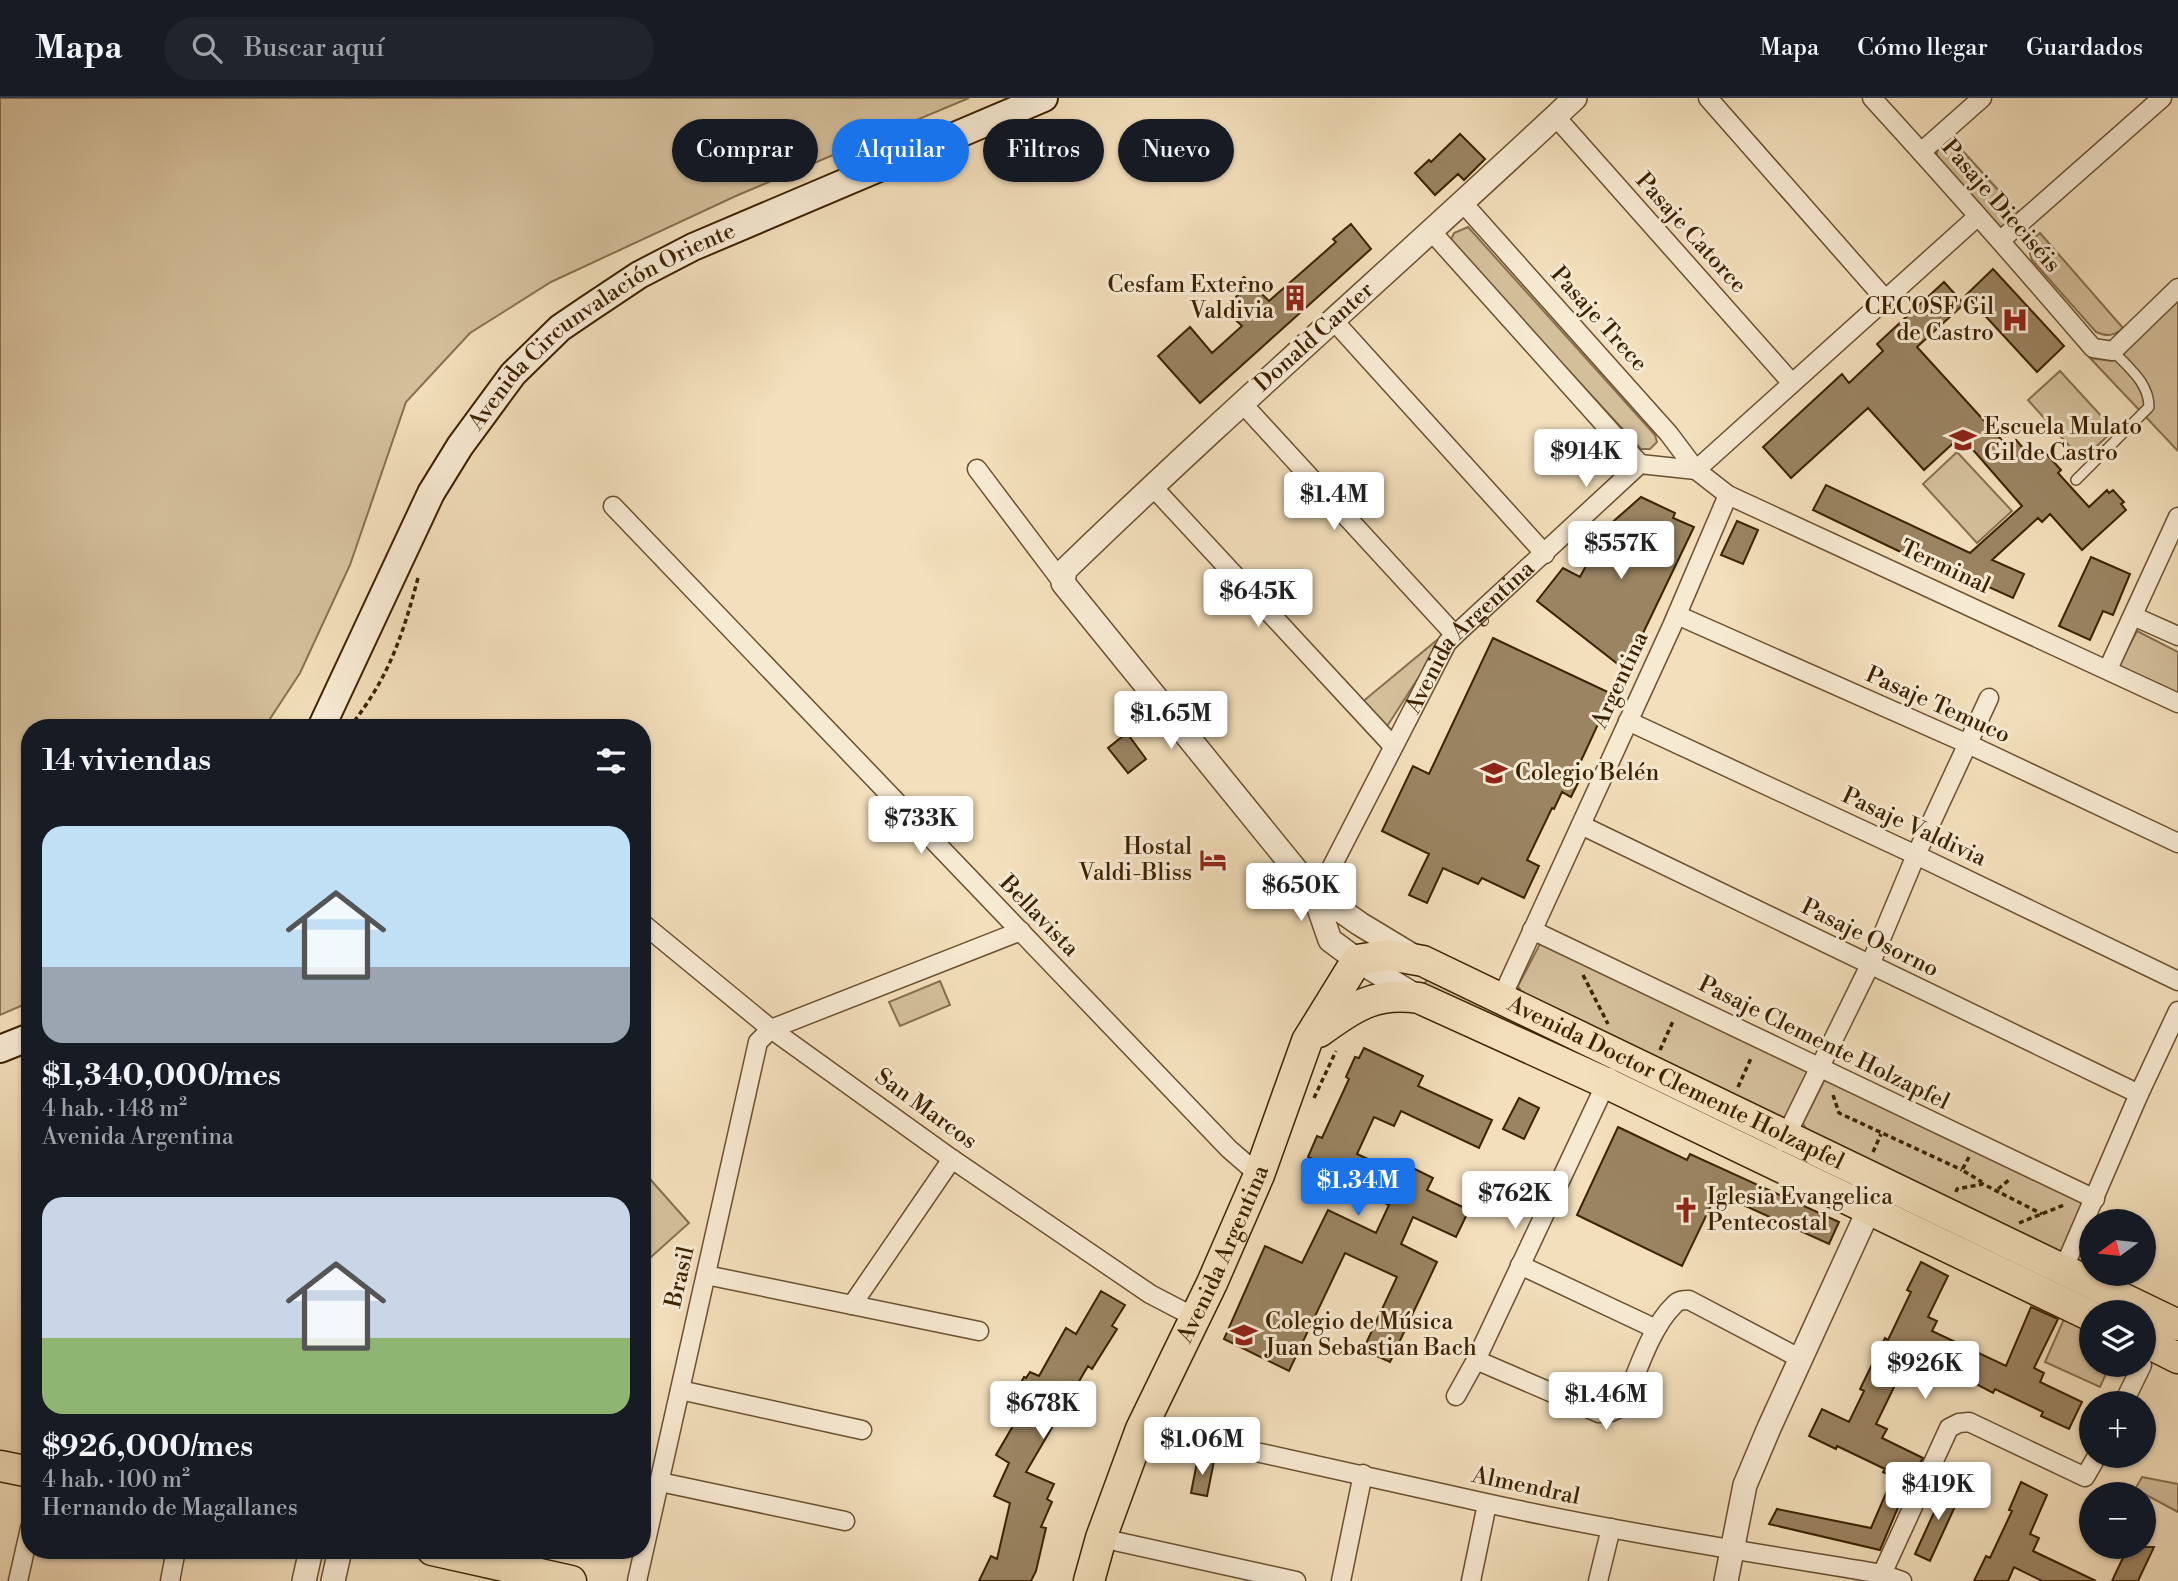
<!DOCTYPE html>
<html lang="es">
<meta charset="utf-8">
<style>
body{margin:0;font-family:"Libre Bodoni",serif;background:#20242c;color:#f1f3f6;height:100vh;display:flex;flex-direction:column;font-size:26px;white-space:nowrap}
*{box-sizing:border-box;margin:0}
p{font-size:23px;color:#9ea1a6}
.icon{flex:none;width:38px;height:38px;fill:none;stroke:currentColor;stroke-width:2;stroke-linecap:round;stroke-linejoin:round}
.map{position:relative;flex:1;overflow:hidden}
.details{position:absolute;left:21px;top:621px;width:630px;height:840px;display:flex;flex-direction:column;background:#171b24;border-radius:28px;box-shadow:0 2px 5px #0004}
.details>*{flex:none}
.hud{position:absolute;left:672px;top:21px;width:665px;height:63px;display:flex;gap:14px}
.needle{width:46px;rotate:255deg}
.controls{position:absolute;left:2079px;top:1111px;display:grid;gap:14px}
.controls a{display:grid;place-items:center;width:77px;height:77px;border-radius:50%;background:#171b24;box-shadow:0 2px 5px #0004;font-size:35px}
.price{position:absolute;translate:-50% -60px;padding:0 16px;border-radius:7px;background:#fff;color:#222;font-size:23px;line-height:46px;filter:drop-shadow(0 2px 4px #0008)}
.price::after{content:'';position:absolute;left:50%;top:42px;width:21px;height:16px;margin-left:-10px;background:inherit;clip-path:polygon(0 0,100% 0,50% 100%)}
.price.on{background:#1a73e8;color:#fff}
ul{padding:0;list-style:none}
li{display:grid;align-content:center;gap:14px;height:371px;padding:0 21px}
li span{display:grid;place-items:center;height:217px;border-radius:21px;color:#555}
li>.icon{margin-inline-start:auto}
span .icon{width:126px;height:126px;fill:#fffc;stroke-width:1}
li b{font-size:30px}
h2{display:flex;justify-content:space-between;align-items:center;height:84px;padding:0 21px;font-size:30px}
.tag{padding:0 24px;border-radius:32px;background:#171b24;box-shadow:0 2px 5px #0004;font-size:24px;line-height:63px}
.tag.on{background:#1a73e8;color:#fff}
header{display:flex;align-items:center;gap:42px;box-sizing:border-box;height:98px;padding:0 35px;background:#171b24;border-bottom:2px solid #363941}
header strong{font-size:33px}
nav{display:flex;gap:38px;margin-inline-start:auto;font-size:24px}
.search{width:490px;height:63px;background:#20242c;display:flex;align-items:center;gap:18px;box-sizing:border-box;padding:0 24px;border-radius:38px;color:#9ea1a6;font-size:26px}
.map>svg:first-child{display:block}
.green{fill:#d4bf9b;stroke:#88704e;stroke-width:2}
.building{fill:#9b8462;stroke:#3c2201;stroke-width:2}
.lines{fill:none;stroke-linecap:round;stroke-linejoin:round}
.service-casing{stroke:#6a5130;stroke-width:12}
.minor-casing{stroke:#6a5130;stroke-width:21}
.tertiary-casing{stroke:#6a5130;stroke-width:26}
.secondary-casing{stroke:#3c2201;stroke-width:30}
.primary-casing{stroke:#3c2201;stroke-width:33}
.path{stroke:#3c2201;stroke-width:3.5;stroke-dasharray:5 3.5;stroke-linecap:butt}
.service{stroke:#f7ead3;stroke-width:9}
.minor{stroke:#f7ead3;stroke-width:18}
.tertiary{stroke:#f7ead3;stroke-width:23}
.secondary{stroke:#f7ead3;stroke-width:26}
.primary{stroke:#f3dfbb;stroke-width:30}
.labels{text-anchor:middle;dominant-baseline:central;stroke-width:6;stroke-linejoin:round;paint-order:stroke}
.street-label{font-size:23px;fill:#3c2201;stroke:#f7ead3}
.poi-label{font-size:23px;fill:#3c2201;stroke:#f7ead3;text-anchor:start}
</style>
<header>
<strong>Mapa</strong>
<div class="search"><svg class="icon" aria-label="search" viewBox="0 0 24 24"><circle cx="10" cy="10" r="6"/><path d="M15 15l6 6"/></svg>Buscar aquí</div>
<nav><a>Mapa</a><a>Cómo llegar</a><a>Guardados</a></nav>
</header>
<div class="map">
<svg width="2178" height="1483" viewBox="0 0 2178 1483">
<rect width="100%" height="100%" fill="#f3dfbb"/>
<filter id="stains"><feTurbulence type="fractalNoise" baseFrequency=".00286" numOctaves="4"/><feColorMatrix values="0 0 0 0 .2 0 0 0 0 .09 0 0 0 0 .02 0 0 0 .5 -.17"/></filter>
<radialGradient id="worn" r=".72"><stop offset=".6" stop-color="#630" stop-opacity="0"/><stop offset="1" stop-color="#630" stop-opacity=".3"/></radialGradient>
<path class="green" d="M0,0H969L738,97L551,184L470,235L406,304L350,467L300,575L264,630H30V904L0,917Z
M1951,40L2021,117L2007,130L1999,128L1937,62V53Z
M1468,129L1655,337L1657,344L1650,351H1641L1450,144L1454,135Z
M2040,135L2123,230C2114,238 2107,239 2096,234L2032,162C2027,148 2029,144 2040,135Z
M2178,203V353L2090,260L2112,263Z
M2060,273L2114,332L2082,362L2028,302Z
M1957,354L2012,413L1977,445L1923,386Z
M2137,533L2178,554V598L2118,569Z
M1437,542L1440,546L1386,630L1361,605Z
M1541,844L1813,972L1787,1028L1524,899L1518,888Z
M1428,881L1600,964L1598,968L1427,889L1424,886Z
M940,883L950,907L900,928L889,904Z
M1825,981L2088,1103L2065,1152L2058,1158L1811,1042L1803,1025Z
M642,1072L689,1125L642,1167Z
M2064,1221L2091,1234V1267H2110L2100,1289L2045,1264Z
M2142,1379L2178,1386V1414L2135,1391Z"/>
<path class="building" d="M1460,36L1485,61L1464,82L1458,76L1435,97L1415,75L1429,62L1431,64Z
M1351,126L1371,151L1200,305L1158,258L1190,229L1212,255L1242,228L1224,211L1239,196L1233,190L1244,179L1269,203L1336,144L1333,141Z
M1993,171L2064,248L2037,274L1966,197Z
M1944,184L1964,206L1917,249L2008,349L2016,342L2031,359L2041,350L2061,372L2058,375L2089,409L2107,392L2109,395L2113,392L2124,404L2121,406L2126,412L2082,452L2050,416L2042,424L2038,420L1992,462L2024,476L2013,500L1980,485L1978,491L1813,412L1826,387L1970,455L2022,408L1961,338L1924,372L1868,310L1791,380L1763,349L1842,276L1849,285L1883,253L1877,246Z
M1641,399L1675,415L1673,420L1694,429L1633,556L1638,558L1628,574L1537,503L1563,470L1580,479L1607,429Z
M1737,423L1758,432L1743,466L1721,457Z
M2091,459L2130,476L2113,517L2103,513L2090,542L2059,528Z
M1493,540L1612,596L1574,678L1580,681L1571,699L1562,694L1554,711L1552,710L1527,762L1539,768L1524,800L1482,780L1478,786L1443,770L1427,805L1409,797L1429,756L1382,733L1413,668L1429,676Z
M1127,635L1146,661L1128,675L1108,650Z
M1364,950L1423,978L1418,988L1492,1022L1479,1050L1401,1013L1394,1028L1374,1019L1357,1056L1402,1077L1407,1067L1433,1080L1427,1092L1469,1112L1456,1139L1413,1119L1401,1146L1437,1164L1390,1264L1363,1252L1397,1179L1345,1155L1289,1273L1224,1241L1265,1148L1302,1165L1328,1112L1376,1135L1389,1107L1336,1082L1333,1087L1305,1074L1311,1060L1308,1059L1317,1038L1322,1040L1349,981L1346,979L1355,959L1359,960Z
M1519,1000L1539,1010L1524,1041L1503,1031Z
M1618,1029L1687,1062L1690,1056L1839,1124L1829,1146L1717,1095L1682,1168L1577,1117Z
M1921,1164L1948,1178L1928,1219L1937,1223L1932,1233L2006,1268L2031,1209L2058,1221L2034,1270L2044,1275L2040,1284L2082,1304L2069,1331L2041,1318L2043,1314L1995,1291L1993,1295L1912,1252L1876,1326L1887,1331L1882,1340L1923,1360L1908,1386L1880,1452L1769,1426L1777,1411L1871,1430L1893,1379L1883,1374L1885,1371L1837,1348L1836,1351L1809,1338L1822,1311L1849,1324L1864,1293L1860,1291L1885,1240L1888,1242L1911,1194L1907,1192Z
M1101,1193L1125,1207L1112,1228L1117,1231L1092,1271L1088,1268L1026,1374L1054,1386L1047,1401L1052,1404L1041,1429L1046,1430L1036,1473L1031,1483H979L991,1458L997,1461L1010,1405L994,1398L1009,1365L996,1357L1024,1309L1011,1302L1024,1279L1026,1280L1030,1274L1039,1278L1066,1230L1076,1236Z
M1198,1359L1214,1363L1207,1398L1191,1395Z
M2021,1384L2047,1397L2030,1436L2039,1440L2033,1453L2096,1483H2042L2014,1469L2008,1483H1974L1986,1458L1990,1460L2012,1413L2009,1412Z
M1947,1386L1962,1393L1930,1463L1915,1456Z
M2128,1449H2154L2138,1483H2112Z"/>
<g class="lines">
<g class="service-casing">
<path id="service" d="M2076,382L2149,309C2149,285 2129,270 2113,253"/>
</g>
<g class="minor-casing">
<g id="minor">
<path d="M1708,0L1885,201"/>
<path d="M1872,0C1947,82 2020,165 2093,250L2113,253L2178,190"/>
<path d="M1555,18L1791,284"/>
<path d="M1921,54L1982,0"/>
<path d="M1463,105L1669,336L1696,372L1728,397L2178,605"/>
<path d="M1432,134L1640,366"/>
<path d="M2001,142L2162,0"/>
<path d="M1334,223L1545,456"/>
<path d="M1241,304L1455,537"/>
<path d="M977,371L1063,485"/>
<path d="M1152,388L1393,648"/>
<path d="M613,408L1229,1051L1259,1077"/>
<path d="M1677,517L1968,646L2178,745"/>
<path d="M2133,518L2178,538"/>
<path d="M2108,571L2178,419"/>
<path d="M1628,623L1916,757L2178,883"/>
<path d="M1581,727L2139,996"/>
<path id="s1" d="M1313,793L1328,776L1447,545L1455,537L1640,366L1696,372L1977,119"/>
<path d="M642,825L771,931L952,1061L1150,1196L1194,1219"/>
<path d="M1532,832L2095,1101"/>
<path d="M1501,901L1672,528L1728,397"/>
<path d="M1783,1044L1870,867L1916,757L1989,600"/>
<path d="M1520,1167L1656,1231"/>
<path d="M2063,1172L2139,996L2178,913"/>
<path d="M706,1177L979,1233"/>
<path d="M852,1207L952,1061"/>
<path d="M1476,1262L1599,1315L1611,1314L1623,1308C1636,1278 1650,1230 1674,1207C1678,1202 1683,1202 1689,1202L1801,1261"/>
<path d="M680,1292L862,1332"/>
<path d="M1456,1298L1476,1262L1609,979"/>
<path d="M2123,1306L2142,1267"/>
<path d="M1141,1331L1171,1335C1277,1358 1381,1382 1486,1405C1617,1434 1750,1454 1882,1476L1902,1483"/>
<path d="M660,1384L845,1423"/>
<path d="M1101,1440L1296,1483"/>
<path d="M1882,1476L1949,1330L1959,1325L1969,1324L2085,1379L2097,1358"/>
<path d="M18,1483L30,1430"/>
<path d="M170,1483L176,1452"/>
<path d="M637,1483L758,944L771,931L1021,833"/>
<path d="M1341,1483L1363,1376"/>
<path d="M1471,1483L1487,1406"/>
<path d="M1598,1483L1611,1430"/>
</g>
</g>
<g class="tertiary-casing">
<path id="tertiary" d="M1313,793L1360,826L1413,858
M1419,900L1357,862L1330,842L1313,793L1063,485L1065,472C1231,311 1406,159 1575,0
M304,1483L311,1452
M333,1483L340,1452
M1726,1483L1745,1387L1769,1330L1876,1096"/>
</g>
<g class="secondary-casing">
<g id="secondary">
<path id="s2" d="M321,630L431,395L460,348L513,276L560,230L588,211L639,177L693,149L1044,0"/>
<path d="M0,951L30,939"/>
</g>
</g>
<g class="primary-casing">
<g id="primary">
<path d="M1319,934C1353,909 1376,893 1419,900L1606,985L2091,1218"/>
<path d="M2144,1243L2178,1260"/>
<path d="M0,1368L30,1374"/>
<path d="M432,1452L571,1483"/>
<path id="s3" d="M1089,1483L1101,1440L1141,1331L1212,1185L1259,1077L1307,943L1357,862L1389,857L1423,863L2178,1227"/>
</g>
</g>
<path class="path" d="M349,630C388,581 402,540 418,480
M1583,877L1608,926
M1660,952L1674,921
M1738,989L1752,958
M1833,997L1839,1015L1962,1072
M1314,1000L1336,953
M1873,1054L1881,1036
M1969,1059L1962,1072L1982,1084
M1998,1091L2010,1081
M1956,1094L1957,1091L1983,1086L2042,1116
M2019,1125L2064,1107"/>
<use href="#service" class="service"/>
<use href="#minor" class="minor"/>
<use href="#tertiary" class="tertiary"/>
<use href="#secondary" class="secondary"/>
<use href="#primary" class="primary"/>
</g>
<defs>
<g id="building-bare" transform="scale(2.1)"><path d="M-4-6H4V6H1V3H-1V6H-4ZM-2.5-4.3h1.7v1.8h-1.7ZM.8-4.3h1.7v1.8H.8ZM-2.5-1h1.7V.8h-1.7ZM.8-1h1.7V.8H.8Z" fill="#8f2418" stroke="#f7ead3" stroke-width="2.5" paint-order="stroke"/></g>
<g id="hospital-bare" transform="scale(2.1)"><path d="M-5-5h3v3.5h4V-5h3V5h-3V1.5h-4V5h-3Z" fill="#8f2418" stroke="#f7ead3" stroke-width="2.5" paint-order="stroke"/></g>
<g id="school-bare" transform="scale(2.1)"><path d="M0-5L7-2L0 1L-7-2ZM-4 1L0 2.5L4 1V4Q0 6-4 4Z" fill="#8f2418" stroke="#f7ead3" stroke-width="2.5" paint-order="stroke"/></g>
<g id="hotel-bare" transform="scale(2.1)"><path d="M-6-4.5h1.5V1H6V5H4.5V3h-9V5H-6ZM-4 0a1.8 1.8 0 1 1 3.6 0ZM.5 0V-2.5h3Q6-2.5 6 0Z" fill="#8f2418" stroke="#f7ead3" stroke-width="2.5" paint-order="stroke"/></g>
<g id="church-bare" transform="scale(2.1)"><path d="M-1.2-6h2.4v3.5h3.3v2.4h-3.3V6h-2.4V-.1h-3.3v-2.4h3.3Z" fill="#8f2418" stroke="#f7ead3" stroke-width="2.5" paint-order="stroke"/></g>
</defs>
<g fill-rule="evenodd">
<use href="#building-bare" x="1295" y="200"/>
<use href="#hospital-bare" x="2015" y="222"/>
<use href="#school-bare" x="1963" y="342"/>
<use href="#school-bare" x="1494" y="675"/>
<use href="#hotel-bare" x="1213" y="762"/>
<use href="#church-bare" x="1686" y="1112"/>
<use href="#school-bare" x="1244" y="1237"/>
</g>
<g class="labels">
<g class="street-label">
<text transform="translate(2001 108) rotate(49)">Pasaje Dieciséis</text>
<text transform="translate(1691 135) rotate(48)">Pasaje Catorce</text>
<text transform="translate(1599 221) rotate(48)">Pasaje Trece</text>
<text stroke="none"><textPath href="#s2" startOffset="504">Avenida Circunvalación Oriente</textPath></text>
<text transform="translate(1314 239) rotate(-42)">Donald Canter</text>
<text transform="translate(1945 469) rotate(25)">Terminal</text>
<text stroke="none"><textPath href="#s1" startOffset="301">Avenida Argentina</textPath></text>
<text transform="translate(1620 582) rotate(-65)">Argentina</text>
<text transform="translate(1938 607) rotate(24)">Pasaje Temuco</text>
<text transform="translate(1914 729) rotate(25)">Pasaje Valdivia</text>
<text transform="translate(1039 818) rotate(46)">Bellavista</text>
<text transform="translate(1870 840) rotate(26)">Pasaje Osorno</text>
<text transform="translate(1824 945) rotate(26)">Pasaje Clemente Holzapfel</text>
<text stroke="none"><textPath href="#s3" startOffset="1026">Avenida Doctor Clemente Holzapfel</textPath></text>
<text transform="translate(926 1011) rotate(36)">San Marcos</text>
<text stroke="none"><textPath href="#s3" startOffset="354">Avenida Argentina</textPath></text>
<text transform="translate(680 1179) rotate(-77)">Brasil</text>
<text transform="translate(1526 1388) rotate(12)">Almendral</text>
</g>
<g class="poi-label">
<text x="1274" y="187" text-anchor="end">Cesfam Externo<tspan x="1274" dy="26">Valdivia</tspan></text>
<text x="1994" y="209" text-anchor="end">CECOSF Gil<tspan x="1994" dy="26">de Castro</tspan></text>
<text x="1984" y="329">Escuela Mulato<tspan x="1984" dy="26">Gil de Castro</tspan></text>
<text x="1515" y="675">Colegio Belén</text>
<text x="1192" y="749" text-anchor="end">Hostal<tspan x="1192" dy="26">Valdi-Bliss</tspan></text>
<text x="1707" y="1099">Iglesia Evangelica<tspan x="1707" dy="26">Pentecostal</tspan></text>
<text x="1265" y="1224">Colegio de Música<tspan x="1265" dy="26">Juan Sebastian Bach</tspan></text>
</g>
</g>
<rect width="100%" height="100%" filter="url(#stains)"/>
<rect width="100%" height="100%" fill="url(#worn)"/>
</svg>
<div class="controls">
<a><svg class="needle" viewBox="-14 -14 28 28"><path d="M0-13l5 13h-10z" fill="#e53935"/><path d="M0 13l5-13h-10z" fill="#9ea1a6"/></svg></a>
<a><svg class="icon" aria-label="layers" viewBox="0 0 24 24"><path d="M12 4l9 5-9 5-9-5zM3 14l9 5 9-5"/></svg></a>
<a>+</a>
<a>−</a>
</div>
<b class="price" style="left:1586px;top:391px">$914K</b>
<b class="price" style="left:1334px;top:434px">$1.4M</b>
<b class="price" style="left:1621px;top:483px">$557K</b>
<b class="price" style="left:1258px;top:531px">$645K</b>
<b class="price" style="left:1171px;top:653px">$1.65M</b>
<b class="price" style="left:921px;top:758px">$733K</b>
<b class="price" style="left:1301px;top:825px">$650K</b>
<b class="price on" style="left:1358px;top:1120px">$1.34M</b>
<b class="price" style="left:1515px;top:1133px">$762K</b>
<b class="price" style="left:1925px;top:1303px">$926K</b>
<b class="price" style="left:1606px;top:1334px">$1.46M</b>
<b class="price" style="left:1043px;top:1343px">$678K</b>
<b class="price" style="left:1202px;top:1379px">$1.06M</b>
<b class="price" style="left:1938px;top:1424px">$419K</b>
<div class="hud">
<a class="tag">Comprar</a>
<a class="tag on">Alquilar</a>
<a class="tag">Filtros</a>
<a class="tag">Nuevo</a>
</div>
<section class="details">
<h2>14 viviendas<svg class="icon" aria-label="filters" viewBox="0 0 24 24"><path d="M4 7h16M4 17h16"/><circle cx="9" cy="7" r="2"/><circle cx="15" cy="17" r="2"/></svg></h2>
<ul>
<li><span style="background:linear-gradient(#bfe0f5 65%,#9aa5b1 0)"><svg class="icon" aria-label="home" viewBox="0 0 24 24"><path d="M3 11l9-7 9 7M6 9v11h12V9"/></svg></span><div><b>$1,340,000/mes</b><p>4 hab. · 148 m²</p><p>Avenida Argentina</p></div></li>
<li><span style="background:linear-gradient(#c9d6e8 65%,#8fb573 0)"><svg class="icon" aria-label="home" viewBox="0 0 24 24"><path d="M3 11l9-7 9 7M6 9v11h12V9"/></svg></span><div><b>$926,000/mes</b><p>4 hab. · 100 m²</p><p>Hernando de Magallanes</p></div></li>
</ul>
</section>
</div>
